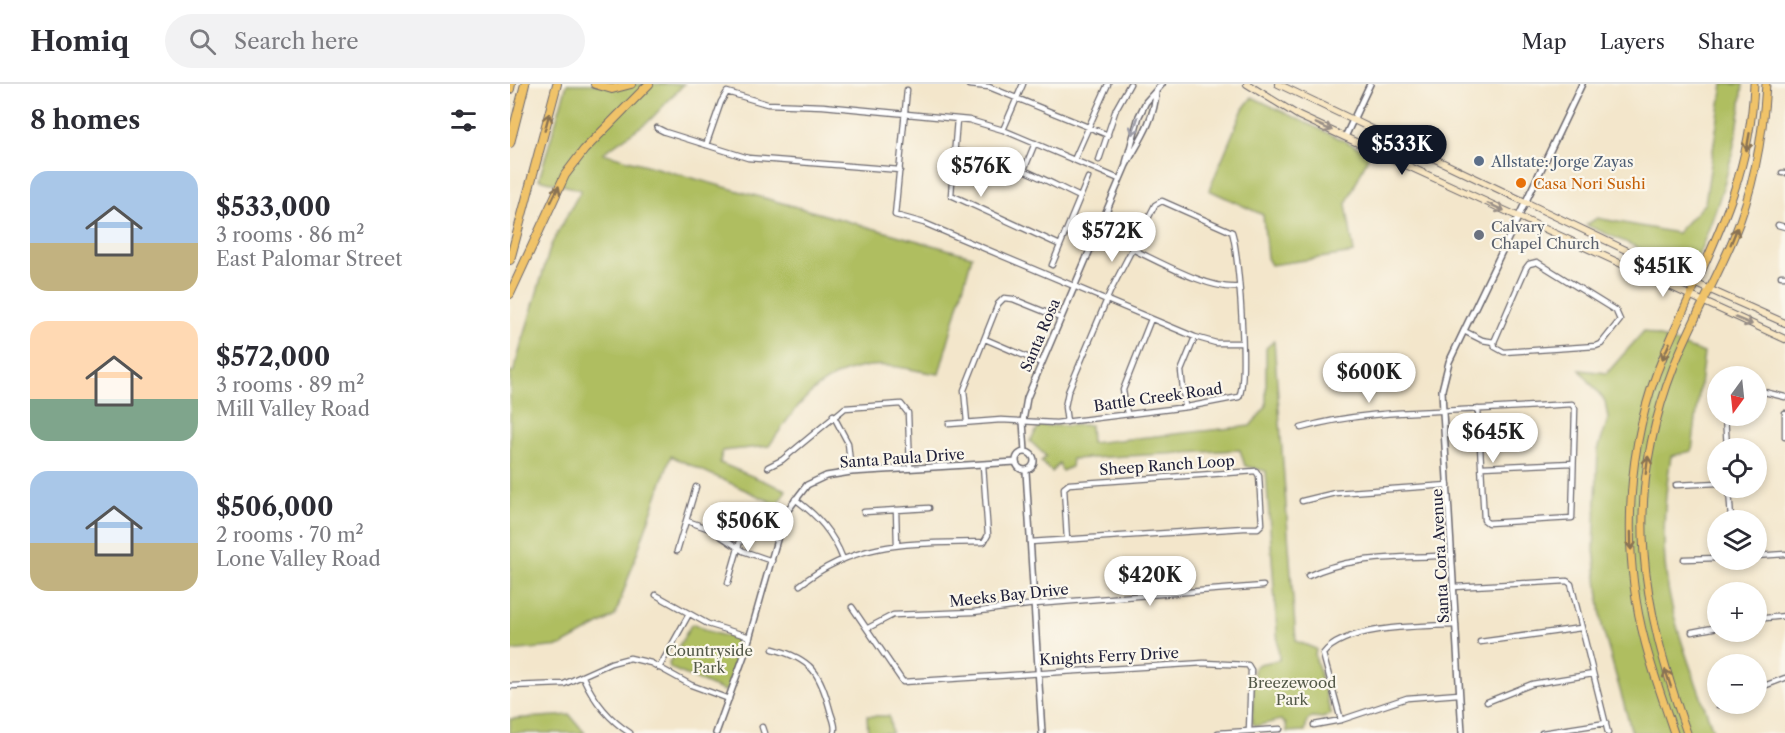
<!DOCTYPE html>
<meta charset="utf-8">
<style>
body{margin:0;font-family:"Libre Caslon Text",serif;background:#f2f2f3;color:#2b2b33;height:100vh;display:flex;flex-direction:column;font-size:22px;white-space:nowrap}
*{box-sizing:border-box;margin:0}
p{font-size:20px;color:#7c7c81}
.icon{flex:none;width:33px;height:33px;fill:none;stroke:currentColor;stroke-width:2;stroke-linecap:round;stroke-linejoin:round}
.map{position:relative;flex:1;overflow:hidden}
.panel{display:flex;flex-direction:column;background:#fff;width:510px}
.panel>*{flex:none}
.needle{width:39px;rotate:195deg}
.tools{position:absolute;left:1197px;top:282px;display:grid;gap:12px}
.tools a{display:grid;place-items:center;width:60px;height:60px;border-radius:50%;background:#fff;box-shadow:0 3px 9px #0003;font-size:30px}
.price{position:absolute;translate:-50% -51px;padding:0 14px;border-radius:21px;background:#fff;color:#222;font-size:20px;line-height:39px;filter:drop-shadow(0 2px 3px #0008)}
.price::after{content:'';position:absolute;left:50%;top:36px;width:18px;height:14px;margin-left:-9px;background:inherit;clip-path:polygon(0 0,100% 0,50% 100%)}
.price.current{background:#111827;color:#fff}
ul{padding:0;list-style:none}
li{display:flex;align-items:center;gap:18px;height:150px;padding:0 30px}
li span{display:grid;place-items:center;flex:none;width:168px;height:120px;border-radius:18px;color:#555}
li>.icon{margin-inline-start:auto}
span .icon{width:72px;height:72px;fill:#fffc;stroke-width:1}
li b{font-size:26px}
h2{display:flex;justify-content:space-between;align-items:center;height:72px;padding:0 30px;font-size:26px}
header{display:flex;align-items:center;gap:36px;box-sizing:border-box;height:84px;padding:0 30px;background:#fff;border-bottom:2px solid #e1e1e2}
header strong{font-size:28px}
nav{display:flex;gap:33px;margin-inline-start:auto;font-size:21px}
.search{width:420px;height:54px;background:#f2f2f3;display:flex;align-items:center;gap:15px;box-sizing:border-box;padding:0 21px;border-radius:33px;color:#7c7c81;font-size:22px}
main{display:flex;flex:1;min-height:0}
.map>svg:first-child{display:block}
.green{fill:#afbe60;stroke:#68704e;stroke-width:1.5}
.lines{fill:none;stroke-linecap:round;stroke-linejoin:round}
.minor-casing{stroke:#6b676d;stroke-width:7}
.tertiary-casing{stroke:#6b676d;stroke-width:8}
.secondary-casing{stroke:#6b676d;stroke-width:8}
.primary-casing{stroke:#6b676d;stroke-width:9}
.motorway-casing{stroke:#6b676d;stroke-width:10}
.minor{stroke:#fff;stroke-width:4.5}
.tertiary{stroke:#fff;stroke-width:5}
.secondary{stroke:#f9e7c3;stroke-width:6}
.primary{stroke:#f0c369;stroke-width:7}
.motorway{stroke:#f0c369;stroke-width:8}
.oneway{stroke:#897252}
.oneway2{stroke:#9c9ca7}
.oneway3{stroke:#988e86}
.service-dot{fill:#5c6f8a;stroke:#fbf7ec;stroke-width:2}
.food-dot{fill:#e8710a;stroke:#fbf7ec;stroke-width:2}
.worship-dot{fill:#6b7280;stroke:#fbf7ec;stroke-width:2}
.labels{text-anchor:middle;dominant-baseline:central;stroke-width:4.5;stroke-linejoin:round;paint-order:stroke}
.service-label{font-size:15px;fill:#4e5e75;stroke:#fbf7ec;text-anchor:start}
.food-label{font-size:15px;fill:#c56008;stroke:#fbf7ec;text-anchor:start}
.worship-label{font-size:15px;fill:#5b616d;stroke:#fbf7ec;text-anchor:start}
.street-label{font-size:15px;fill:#22223b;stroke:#fbf7ec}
.park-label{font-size:15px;fill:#535948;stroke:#fbf7ec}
</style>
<header>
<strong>Homiq</strong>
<div class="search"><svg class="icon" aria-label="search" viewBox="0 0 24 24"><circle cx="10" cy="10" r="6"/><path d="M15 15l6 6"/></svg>Search here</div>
<nav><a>Map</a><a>Layers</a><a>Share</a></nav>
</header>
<main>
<section class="panel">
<h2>8 homes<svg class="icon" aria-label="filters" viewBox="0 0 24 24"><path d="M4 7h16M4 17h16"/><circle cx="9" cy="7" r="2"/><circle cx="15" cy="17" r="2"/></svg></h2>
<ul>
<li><span style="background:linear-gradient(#a9c7e8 60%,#c2b280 0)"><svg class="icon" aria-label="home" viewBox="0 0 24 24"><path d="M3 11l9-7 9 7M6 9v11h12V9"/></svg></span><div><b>$533,000</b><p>3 rooms · 86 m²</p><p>East Palomar Street</p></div></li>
<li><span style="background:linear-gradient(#ffd9b3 65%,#7fa58c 0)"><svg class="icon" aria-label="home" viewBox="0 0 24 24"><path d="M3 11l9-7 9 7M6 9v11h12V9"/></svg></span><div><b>$572,000</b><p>3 rooms · 89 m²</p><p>Mill Valley Road</p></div></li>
<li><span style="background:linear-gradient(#a9c7e8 60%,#c2b280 0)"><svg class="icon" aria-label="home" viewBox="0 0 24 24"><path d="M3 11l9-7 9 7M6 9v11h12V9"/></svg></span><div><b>$506,000</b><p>2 rooms · 70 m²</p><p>Lone Valley Road</p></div></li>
</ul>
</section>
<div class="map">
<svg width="1275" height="649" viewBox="0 0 1275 649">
<rect width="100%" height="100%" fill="#fbf7ec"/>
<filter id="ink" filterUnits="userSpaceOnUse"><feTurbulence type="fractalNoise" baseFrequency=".0167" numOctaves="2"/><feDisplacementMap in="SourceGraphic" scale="12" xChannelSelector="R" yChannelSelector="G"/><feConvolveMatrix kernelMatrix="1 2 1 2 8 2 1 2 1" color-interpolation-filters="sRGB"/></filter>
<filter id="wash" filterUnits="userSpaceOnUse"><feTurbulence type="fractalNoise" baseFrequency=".008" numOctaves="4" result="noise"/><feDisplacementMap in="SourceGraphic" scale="24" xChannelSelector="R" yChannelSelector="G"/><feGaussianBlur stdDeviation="1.35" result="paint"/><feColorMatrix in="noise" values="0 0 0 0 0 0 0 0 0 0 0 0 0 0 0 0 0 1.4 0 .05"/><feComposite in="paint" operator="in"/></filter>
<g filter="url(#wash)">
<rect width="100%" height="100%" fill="#f3e6cb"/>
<path class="green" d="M57,0H174L140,36L93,69L462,172L429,290C409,288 379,279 360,282C307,289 287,322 259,362L212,367L210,379L276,406L268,421L161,372L105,532L51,562L0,567V288L3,289L41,161L71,106L29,95Z
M1213,0H1233C1228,66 1209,123 1183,184L1179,186L1076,141L1087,134L1167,149L1195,119Z
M742,13L860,69L836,120L844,169L761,181L757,174L753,131L699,106L733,25Z
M1134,247L1194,269L1182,367L1161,372C1154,415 1151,461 1158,504C1167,554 1188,602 1204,649H1122L1092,542L1084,465L1088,366L1098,335L1095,317L1070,286L1097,289Z
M764,257L786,557L806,565L805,572L821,630L813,634L802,633L797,637L795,647L777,648L776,640L771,636L746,642L742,639L744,584L749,580L769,576L756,387L735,382L730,366L562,375L561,383L552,387L549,379L542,388L531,378L536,372L520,357L529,342L580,341L581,359L740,342L756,323V264Z
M184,540L200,548L231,556L233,560L217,606L213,607L160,584L159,579L181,541Z
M60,631L75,649H0V635Z
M357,632H379L382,649H358Z"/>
</g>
<g filter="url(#ink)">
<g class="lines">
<g class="minor-casing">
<path id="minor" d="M459,1L479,3L598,51
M397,6L385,131L414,139L685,253L706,259H731
M447,35L441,111L550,161
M147,44L155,48L238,74L390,86
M493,46L513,0
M196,61L211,18L217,8L257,20L313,22L459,36L493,46L609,95
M444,67C489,70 530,94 570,113
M564,76L598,0
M589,76L606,25L620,0
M514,86L525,59
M1272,89H1275
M1268,141L1275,143
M622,165C648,177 701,207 729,203
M542,181L578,94
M1271,192H1275
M954,247L972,256L984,258L1016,184L1019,180L1027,178L1106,227L1110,236L1091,260L1086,262L994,268L985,263L984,258
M475,255L531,279
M1246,306L1275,313
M675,323L671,287L685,253
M1275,329V353
M617,330L613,306L641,235
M323,331L338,359L341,388
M1215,332L1217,364
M457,338L454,306L488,220L494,214L503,215L550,234
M439,340L491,336L546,339L677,323L729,313C738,295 729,169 722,148L652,117L645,121L600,208L558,308L555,323L557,338
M791,344C849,327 913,328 974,325L1062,320L1065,325L1062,434L978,439L974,436L968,325
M258,383L272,376L335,324L391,320L398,329L400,383
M972,383L1062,379
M1166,401L1208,399
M1219,404L1221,436
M285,415C308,432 323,449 333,475
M792,417L825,409L938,401
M386,426L387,461
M354,428L419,424
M177,437L200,445L233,467L262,477
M520,458L734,444H748L752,440L749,392L746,387L559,400L554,404L557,456
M167,467L186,403
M1246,472L1275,470
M1174,475L1208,474
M798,492C843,470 893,475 942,471
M218,499L237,433
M290,501C348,455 404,460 474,458L478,451L473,381
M944,503L1057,497L1061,500L1098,649
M146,511L198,540L240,553
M342,523L393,598L694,579L738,581L741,586L739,647
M1246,535L1275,532
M358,544L383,531L463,528L525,520L753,502
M1182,548L1208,543
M970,558L1071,544
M263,565C302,575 310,589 320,626C322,634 327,642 324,649
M149,584L179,530
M73,593C84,617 98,635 120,649
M0,602L54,600L101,579L120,574L141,579L181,601L219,615
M1246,605L1275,594
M977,618L1022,600L1083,590
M1208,621L1212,620
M831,636L813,570C834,541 913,542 946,541
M804,641L831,636L897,614L949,610
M252,643L254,649
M708,649L770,645
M1032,649L1096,639"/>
</g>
<g class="tertiary-casing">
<path id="tertiary" d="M835,53L860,0
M616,79L629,32L636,18L652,0
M506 377a9 9 0 1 1 18 0a9 9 0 1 1-18 0Z
M515,368L513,337L517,314L616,81C629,57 644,37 646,9
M516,387L532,649
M206,649L235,569L274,431L297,401L316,392L341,388L506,378
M952,649L933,328L932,306L939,278L1072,0"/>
</g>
<g class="secondary-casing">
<path id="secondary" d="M737,0L789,32L1275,255
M768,0L1187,200L1275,239"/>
</g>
<g class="primary-casing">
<path id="primary" d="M1164,649C1154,619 1143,589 1135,558C1111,467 1116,360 1153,273C1192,179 1240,106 1244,0
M1177,649C1131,518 1112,416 1164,282C1181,239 1205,198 1223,155C1244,105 1253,53 1256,0"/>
</g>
<g class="motorway-casing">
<path id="motorway" d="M85,0L102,5L121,0
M0,5L1,0
M0,59L15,0
M0,176L47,0
M0,210L55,91L74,66L139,0"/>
</g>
<use href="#minor" class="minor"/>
<use href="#tertiary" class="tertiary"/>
<use href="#secondary" class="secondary"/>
<use href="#primary" class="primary"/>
<use href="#motorway" class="motorway"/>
</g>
<defs><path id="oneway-shaft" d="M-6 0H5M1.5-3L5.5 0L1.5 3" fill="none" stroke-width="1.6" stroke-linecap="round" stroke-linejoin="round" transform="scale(1.5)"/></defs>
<g class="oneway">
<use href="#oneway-shaft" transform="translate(37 38) rotate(-75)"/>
<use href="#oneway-shaft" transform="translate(1238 58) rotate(100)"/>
<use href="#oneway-shaft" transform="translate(45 110) rotate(-64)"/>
<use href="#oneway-shaft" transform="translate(1224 152) rotate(-68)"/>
<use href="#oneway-shaft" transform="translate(1156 267) rotate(114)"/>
<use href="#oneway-shaft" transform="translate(1137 381) rotate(-82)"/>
<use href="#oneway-shaft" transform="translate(1121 457) rotate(89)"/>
<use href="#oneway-shaft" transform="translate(1158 594) rotate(-108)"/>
</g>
<use class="oneway2" href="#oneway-shaft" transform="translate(625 42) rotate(109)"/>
<g class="oneway3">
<use href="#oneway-shaft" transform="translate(814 43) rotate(24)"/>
<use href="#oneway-shaft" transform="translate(986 123) rotate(24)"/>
<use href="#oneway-shaft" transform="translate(1234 237) rotate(23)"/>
</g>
</g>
<circle class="service-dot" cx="969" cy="77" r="6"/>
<circle class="food-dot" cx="1011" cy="99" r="6"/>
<circle class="worship-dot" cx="969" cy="151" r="6"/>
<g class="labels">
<g class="service-label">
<text x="981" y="77">Allstate: Jorge Zayas</text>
</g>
<g class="food-label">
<text x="1023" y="99">Casa Nori Sushi</text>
</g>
<g class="worship-label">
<text x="981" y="142">Calvary<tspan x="981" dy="17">Chapel Church</tspan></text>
</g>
<g class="street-label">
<text transform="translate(530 251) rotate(-67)">Santa Rosa</text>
<text transform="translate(648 313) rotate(-8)">Battle Creek Road</text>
<text transform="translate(392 374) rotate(-4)">Santa Paula Drive</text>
<text transform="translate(657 381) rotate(-4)">Sheep Ranch Loop</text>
<text transform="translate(930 472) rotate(-93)">Santa Cora Avenue</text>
<text transform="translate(499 511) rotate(-6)">Meeks Bay Drive</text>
<text transform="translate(599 572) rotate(-3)">Knights Ferry Drive</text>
</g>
<g class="park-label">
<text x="199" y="566">Countryside<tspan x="199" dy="17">Park</tspan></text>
<text x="782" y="598">Breezewood<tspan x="782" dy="17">Park</tspan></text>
</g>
</g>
</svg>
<div class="tools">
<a><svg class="needle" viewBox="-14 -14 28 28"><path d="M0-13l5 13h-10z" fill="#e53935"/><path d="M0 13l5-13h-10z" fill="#7c7c81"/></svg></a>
<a><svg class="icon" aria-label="locate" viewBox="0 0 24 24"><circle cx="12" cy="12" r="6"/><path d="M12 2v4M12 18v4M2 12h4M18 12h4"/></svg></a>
<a><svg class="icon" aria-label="layers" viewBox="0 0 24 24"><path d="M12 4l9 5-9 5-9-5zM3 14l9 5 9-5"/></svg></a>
<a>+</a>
<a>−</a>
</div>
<b class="price current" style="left:892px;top:92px">$533K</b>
<b class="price" style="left:471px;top:114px">$576K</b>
<b class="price" style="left:602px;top:179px">$572K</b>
<b class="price" style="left:1153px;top:214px">$451K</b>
<b class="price" style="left:859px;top:320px">$600K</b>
<b class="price" style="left:983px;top:380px">$645K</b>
<b class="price" style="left:238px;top:469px">$506K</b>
<b class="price" style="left:640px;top:523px">$420K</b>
</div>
</main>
